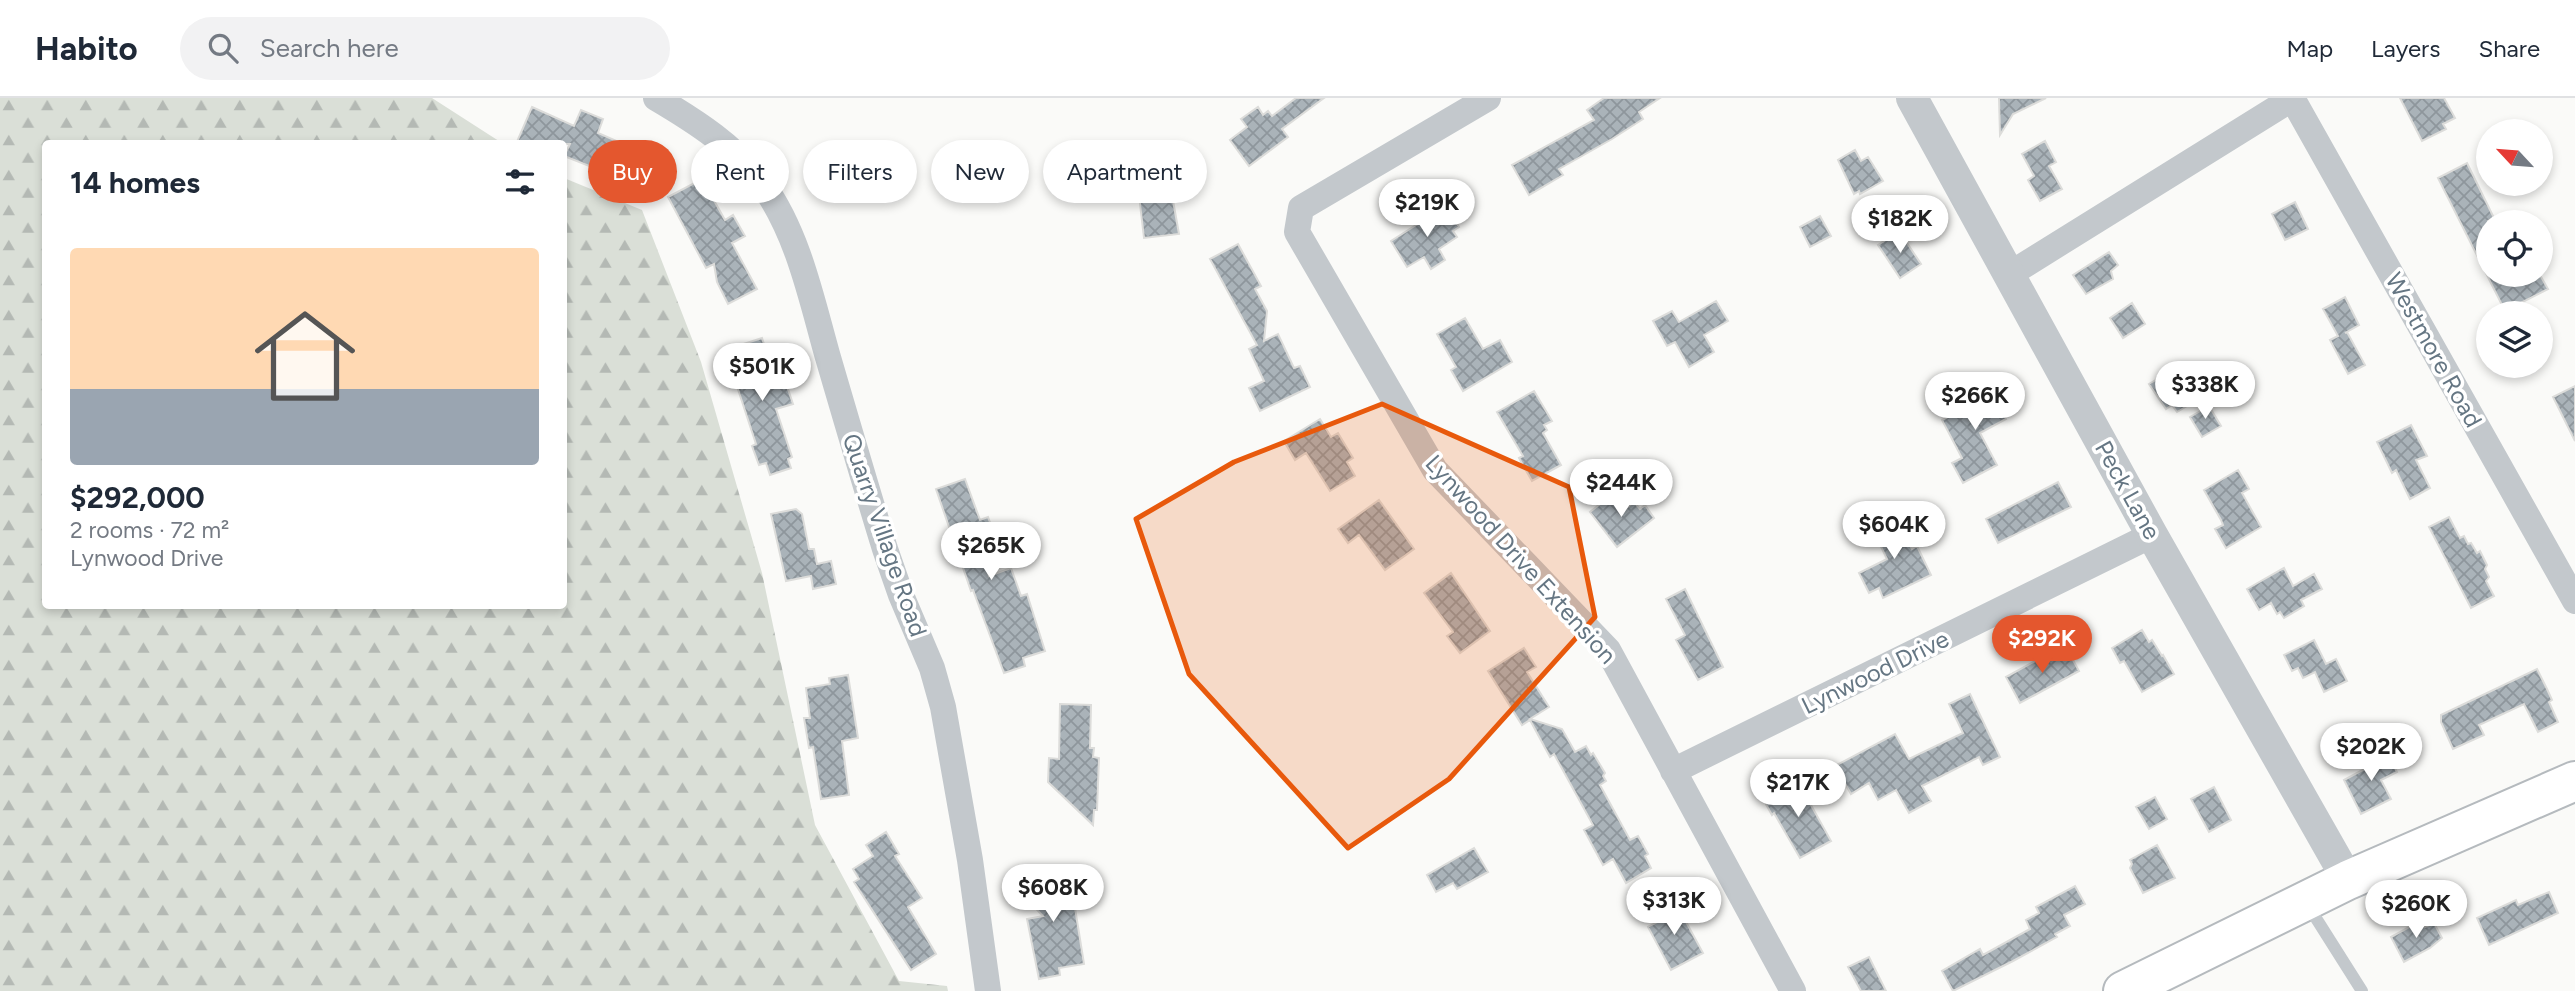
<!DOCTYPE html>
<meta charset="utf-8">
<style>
body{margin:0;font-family:Figtree,sans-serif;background:#f2f2f3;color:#1f2937;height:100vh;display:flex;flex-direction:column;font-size:26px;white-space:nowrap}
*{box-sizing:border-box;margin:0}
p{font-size:23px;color:#747a83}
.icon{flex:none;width:38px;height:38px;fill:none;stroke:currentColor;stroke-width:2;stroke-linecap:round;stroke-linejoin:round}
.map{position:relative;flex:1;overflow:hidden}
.sheet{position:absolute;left:42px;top:42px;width:525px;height:469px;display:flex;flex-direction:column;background:#fff;border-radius:7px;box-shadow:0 4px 10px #0003}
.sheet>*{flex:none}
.guide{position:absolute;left:588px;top:42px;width:665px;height:63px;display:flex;gap:14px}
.needle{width:46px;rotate:296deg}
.fabs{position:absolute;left:2476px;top:21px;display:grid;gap:14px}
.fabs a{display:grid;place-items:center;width:77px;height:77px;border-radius:50%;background:#fff;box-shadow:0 4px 10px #0003;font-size:35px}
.price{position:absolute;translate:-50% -60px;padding:0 16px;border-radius:24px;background:#fff;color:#222;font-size:23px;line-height:46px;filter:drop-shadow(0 2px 4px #0008)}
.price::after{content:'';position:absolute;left:50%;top:42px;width:21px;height:16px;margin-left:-10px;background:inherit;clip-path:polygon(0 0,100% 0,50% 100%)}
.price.selected{background:#e4572e;color:#fff}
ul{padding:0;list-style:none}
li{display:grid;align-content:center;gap:14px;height:371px;padding:0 28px}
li+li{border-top:2px solid #e0e1e3}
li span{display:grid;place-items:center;height:217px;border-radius:7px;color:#555}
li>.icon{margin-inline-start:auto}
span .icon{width:126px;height:126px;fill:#fffc;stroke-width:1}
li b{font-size:30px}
h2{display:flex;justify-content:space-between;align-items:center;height:84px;padding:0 28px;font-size:30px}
.tag{padding:0 24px;border-radius:32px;background:#fff;box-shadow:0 4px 10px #0003;font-size:24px;line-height:63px}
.tag.selected{background:#e4572e;color:#fff}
header{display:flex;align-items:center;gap:42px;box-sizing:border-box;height:98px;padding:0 35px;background:#fff;border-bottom:2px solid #e0e1e3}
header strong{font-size:33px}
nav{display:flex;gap:38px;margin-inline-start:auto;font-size:24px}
.search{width:490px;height:63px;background:#f2f2f3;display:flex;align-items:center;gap:18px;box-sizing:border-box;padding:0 24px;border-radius:38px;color:#747a83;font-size:26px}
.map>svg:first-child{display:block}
.forest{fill:url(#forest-firs)}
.building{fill:url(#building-cross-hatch);stroke:#dcdcda;stroke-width:2}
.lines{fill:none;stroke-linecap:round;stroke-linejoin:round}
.primary-casing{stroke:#b5babe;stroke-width:42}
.service{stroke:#c3c8cc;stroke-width:12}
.minor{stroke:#c3c8cc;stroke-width:26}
.tertiary{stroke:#c3c8cc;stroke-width:32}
.primary{stroke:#fff;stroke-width:38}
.marked{fill:#e8590c;fill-opacity:0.2;stroke:#e8590c;stroke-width:5;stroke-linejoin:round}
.labels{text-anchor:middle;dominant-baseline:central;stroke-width:7;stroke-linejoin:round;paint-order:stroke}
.street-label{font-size:24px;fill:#657683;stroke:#fff}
</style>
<header>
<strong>Habito</strong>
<div class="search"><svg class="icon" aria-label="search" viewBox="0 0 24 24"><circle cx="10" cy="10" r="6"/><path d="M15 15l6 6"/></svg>Search here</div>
<nav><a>Map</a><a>Layers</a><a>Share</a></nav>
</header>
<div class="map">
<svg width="2575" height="893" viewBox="0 0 2575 893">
<defs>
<pattern id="forest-firs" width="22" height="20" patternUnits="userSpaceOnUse" patternTransform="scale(1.75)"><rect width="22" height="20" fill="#dadfd7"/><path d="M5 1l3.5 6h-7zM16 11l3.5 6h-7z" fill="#b4b9b4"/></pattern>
<pattern id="building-cross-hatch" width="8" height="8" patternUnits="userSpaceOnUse" patternTransform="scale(1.75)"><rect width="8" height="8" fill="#aab3b9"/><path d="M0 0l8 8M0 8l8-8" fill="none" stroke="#8e969c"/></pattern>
</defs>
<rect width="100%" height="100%" fill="#fafaf8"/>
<path class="forest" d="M0,0H432L502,45L46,46V508H564V80L642,112L701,264L762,475L815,727L899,883L947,888L948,893H0Z"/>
<path class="building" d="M1296,0H1324L1282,31L1288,39L1249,68L1230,42L1247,29L1241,21L1258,9L1263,17L1268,13L1272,18Z
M1604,0H1660L1639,14L1643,21L1612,41L1559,71L1563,77L1529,97L1512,67L1594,22L1587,12Z
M1999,0H2046L2013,16L2000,37Z
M2400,0H2444L2455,20L2443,26L2446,31L2422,43Z
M532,9L574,28L581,12L603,21L598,35L646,56L632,85L564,58L570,46H516Z
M2045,43L2056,64L2049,68L2062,91L2040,103L2028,82L2034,78L2022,56Z
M1855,52L1861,63L1868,59L1883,83L1860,96L1859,93L1854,96L1838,62Z
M2467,65L2494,120L2488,123V177H2540L2548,191L2505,213L2438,80Z
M1167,69L1179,136L1144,140L1136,72Z
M702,81L725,122L733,117L745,138L732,145L757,191L728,206L717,184L714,166L706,170L668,99Z
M2295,104L2308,131L2285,142L2272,116Z
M1446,108L1459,129L1453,133L1457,139L1439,151L1445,162L1431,171L1424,159L1407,169L1391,143Z
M1820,118L1831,138L1810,149L1800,129Z
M1899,133L1921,166L1900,180L1878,147Z
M1238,146L1261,188L1255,191L1267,213L1264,243L1278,236L1294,270L1300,268L1310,289L1260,313L1249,290L1264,283L1249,251L1257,247L1210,161Z
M2109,154L2118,167L2111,173L2113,181L2086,196L2073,177Z
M2345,199L2359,227L2345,235L2347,234L2365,267L2348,276L2330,242L2338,238L2323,211Z
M1716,203L1728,223L1704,237L1714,254L1689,269L1675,244L1667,248L1653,223L1672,213L1679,224Z
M2132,205L2145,226L2123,240L2110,220Z
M1465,220L1483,251L1500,242L1512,264L1463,293L1451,272L1456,269L1437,236Z
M762,240L777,285L785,282L793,306L776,311L792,359L788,361L791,370L770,377L766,365L759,367L752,348L756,346L725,252Z
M2177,269L2197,302L2177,314L2172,307L2166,311L2149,286Z
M1993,285L2004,306L1999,308L2006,321L1980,335L1997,367L1963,385L1952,365L1962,360L1942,322L1968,308L1964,301Z
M2575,288V343L2553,299Z
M1534,293L1552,323L1544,327L1547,332L1543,335L1561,367L1532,383L1519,360L1523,358L1497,314Z
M2209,308L2221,328L2202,339L2190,319Z
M1320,321L1331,339L1338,335L1353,360L1347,364L1355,378L1330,393L1306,355L1295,362L1284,343Z
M2411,327L2427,358L2416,362L2430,390L2410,401L2396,372L2392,375L2377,344Z
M2238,372L2249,391L2242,395L2261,429L2226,450L2215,431L2223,427L2221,422L2204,392Z
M965,381L980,422L988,419L995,438L979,444L989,478L1011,470L1021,498L1027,496L1045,553L1023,560L1025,568L1004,575L973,492L971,493L936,391Z
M2058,384L2071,409L1998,445L1986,421Z
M1614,395L1626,410L1634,404L1640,411L1645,407L1654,420L1617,449L1590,414Z
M1379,402L1414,451L1385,472L1359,437L1348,445L1338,431Z
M796,411L802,416L809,451H814L817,466L831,463L836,486L813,491L811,478L786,483L771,416Z
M1895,417L1912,451L1917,448L1931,477L1883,500L1879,490L1869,495L1859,475L1887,461L1871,428Z
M2449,419L2460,440L2464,438L2468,446L2471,445L2477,455L2480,453L2487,467L2485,471L2489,479L2486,483L2494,498L2471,510L2429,429Z
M2284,470L2293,488L2314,476L2322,491L2301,502L2304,508L2284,520L2280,514L2277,516L2271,505L2259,512L2247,491Z
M1451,475L1490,533L1460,555L1447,538L1453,534L1424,495Z
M1685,491L1723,569L1698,582L1676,542L1685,537L1666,501Z
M2142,532L2149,544L2152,542L2162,558L2163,557L2174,576L2142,594L2124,563L2120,565L2112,550Z
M2314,542L2326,566L2336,561L2347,583L2324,594L2315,574L2303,580L2298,570L2292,573L2284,557Z
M1524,550L1536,569L1527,574L1549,609L1530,621L1562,631L1575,654L1586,648L1591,657L1593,655L1605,675L1603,678L1606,683L1600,687L1630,742L1638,738L1648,756L1645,758L1651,770L1626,785L1613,761L1603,767L1584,732L1593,727L1554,656L1550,659L1530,622L1522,627L1488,573Z
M2067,551L2079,573L2020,605L2006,579L2048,556L2050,560Z
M2537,571L2547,591L2552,602L2549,604L2558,624L2538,634L2524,606L2479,627L2484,637L2453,651L2441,624V617Z
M848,577L858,640L842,643L849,697L821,701L813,649L809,650L804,620H810L806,590L830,586L829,580Z
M1970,596L2000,659L1983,667L1979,659L1922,688L1931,703L1909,715L1896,692L1878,702L1869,685L1851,696L1835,668L1895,636L1909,661L1963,635L1949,606Z
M1060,606L1091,607L1090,650H1094L1093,659L1099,660L1097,712H1094L1093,727L1048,684L1049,660L1059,661Z
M2386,652L2397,674L2381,682L2391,701L2361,716L2344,682L2372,667L2369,661Z
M1797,682L1831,743L1800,760L1774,715L1772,717L1763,701Z
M2214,689L2231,722L2209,734L2191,701Z
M2155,699L2167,721L2149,731L2136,709Z
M886,734L899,756L895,758L922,800L908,809L936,856L911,872L854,784L859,781L853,771L873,758L866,747Z
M2157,747L2175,780L2143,795L2130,770L2132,766L2130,762Z
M1474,750L1488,774L1457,791L1453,785L1436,794L1427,777Z
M1064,775L1066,786L1071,785L1084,866L1059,870L1060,877L1039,881L1027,821L1043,818L1019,793L1017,780Z
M2075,788L2085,806L2064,817L2070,828L2055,836L2057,839L2013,863L1953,893L1942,873L1980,851L1983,857L2030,831L2026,822L2039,815L2036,809Z
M2549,794L2558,815L2489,847L2477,820L2516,802L2518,807Z
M1668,804L1673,815L1679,811L1703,855L1671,872L1648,829L1657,824L1651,813Z
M2423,825L2425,829L2434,825L2442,840L2430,850L2404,864L2391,839L2411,828L2413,831Z
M1869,859L1886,893H1861L1848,869Z"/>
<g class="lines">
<g class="primary-casing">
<path id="primary" d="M2123,893L2348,782L2575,683"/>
</g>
<path class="service" d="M2307,806L2362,893"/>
<path class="minor" d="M656,0C695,23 736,49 763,87C798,136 811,199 827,256C846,321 865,386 885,451L901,497L932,570L943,609L970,762L988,893
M1488,0L1301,110L1297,134L1435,372L1608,552L1793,893
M2292,0L2575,503
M2010,176L2293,0
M1673,673L2152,437"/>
<path class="tertiary" d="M1912,0L2152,437L2348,782"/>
<use href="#primary" class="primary"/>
</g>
<path class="marked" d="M1382,306L1569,389L1595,519L1449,681L1348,750L1189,576L1136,421L1234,364Z"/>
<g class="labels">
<g class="street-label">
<text transform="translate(2434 252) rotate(61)">Westmore Road</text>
<text transform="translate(2128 392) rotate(61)">Peck Lane</text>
<text transform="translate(885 437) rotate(71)">Quarry Village Road</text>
<text transform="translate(1521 461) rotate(48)">Lynwood Drive Extension</text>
<text transform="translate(1875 574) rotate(-26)">Lynwood Drive</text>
</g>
</g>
</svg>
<div class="fabs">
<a><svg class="needle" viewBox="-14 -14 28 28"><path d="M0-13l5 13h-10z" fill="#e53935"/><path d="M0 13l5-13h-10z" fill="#747a83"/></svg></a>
<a><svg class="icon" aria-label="locate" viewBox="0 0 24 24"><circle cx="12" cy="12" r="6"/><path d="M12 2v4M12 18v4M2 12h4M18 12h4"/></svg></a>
<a><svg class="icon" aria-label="layers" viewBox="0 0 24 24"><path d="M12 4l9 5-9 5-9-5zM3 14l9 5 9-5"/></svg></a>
</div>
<b class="price" style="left:1427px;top:141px">$219K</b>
<b class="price" style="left:1900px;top:157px">$182K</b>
<b class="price" style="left:762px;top:305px">$501K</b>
<b class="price" style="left:2205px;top:323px">$338K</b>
<b class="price" style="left:1975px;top:334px">$266K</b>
<b class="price" style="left:1621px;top:421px">$244K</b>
<b class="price" style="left:1894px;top:463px">$604K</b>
<b class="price" style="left:991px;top:484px">$265K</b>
<b class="price selected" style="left:2042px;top:577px">$292K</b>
<b class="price" style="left:2371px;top:685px">$202K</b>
<b class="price" style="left:1798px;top:721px">$217K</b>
<b class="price" style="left:1053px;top:826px">$608K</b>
<b class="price" style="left:1674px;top:839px">$313K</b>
<b class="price" style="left:2416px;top:842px">$260K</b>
<div class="guide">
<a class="tag selected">Buy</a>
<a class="tag">Rent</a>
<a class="tag">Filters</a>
<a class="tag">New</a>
<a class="tag">Apartment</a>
</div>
<section class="sheet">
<h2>14 homes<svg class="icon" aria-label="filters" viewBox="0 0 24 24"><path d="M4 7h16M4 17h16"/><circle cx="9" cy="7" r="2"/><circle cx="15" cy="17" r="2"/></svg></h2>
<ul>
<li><span style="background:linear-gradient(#ffd9b3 65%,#9aa5b1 0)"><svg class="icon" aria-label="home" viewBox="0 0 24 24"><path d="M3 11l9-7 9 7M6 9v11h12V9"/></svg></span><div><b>$292,000</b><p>2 rooms · 72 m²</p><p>Lynwood Drive</p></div></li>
</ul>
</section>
</div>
